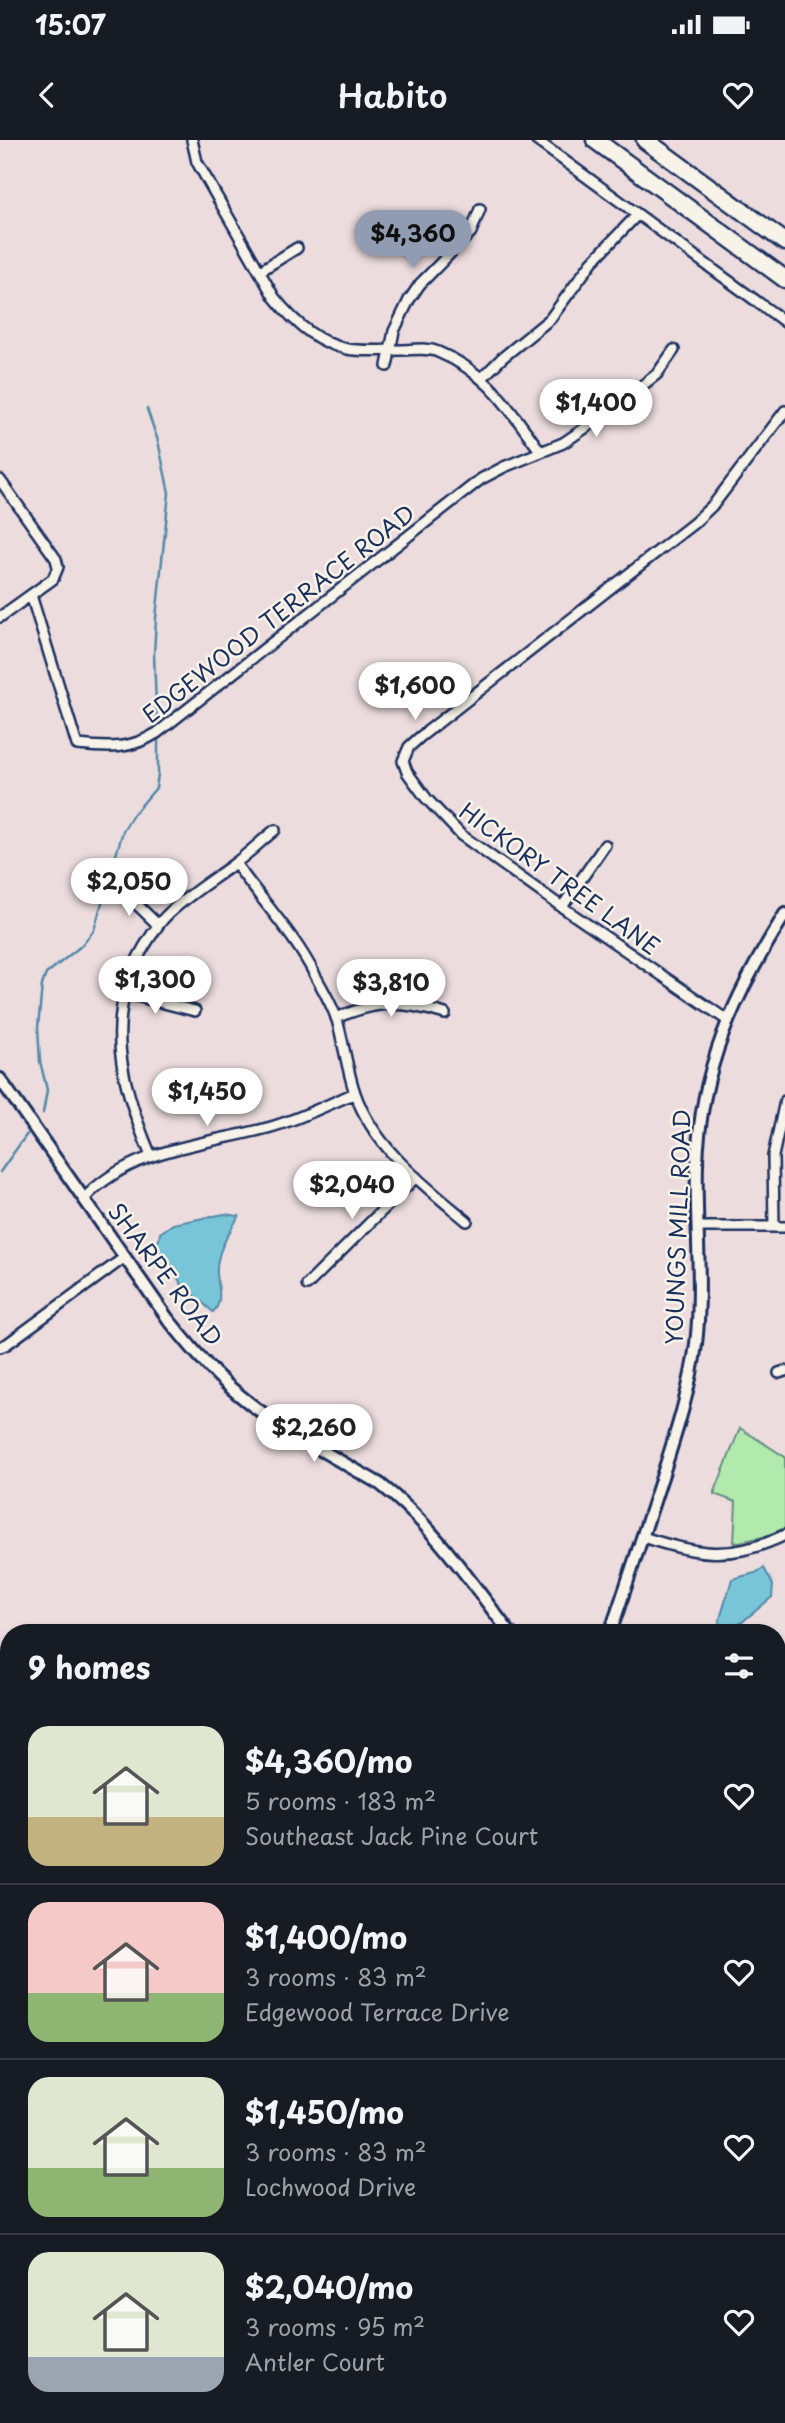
<!DOCTYPE html>
<meta charset="utf-8">
<style>
body{margin:0;font-family:"Playpen Sans",sans-serif;background:#242831;color:#f1f3f6;height:100vh;display:flex;flex-direction:column;font-size:26px;white-space:nowrap}
*{box-sizing:border-box;margin:0}
p{font-size:23px;color:#9ea1a6}
.icon{flex:none;width:38px;height:38px;fill:none;stroke:currentColor;stroke-width:2;stroke-linecap:round;stroke-linejoin:round}
.map{position:relative;flex:1;overflow:hidden}
.details{position:absolute;left:0px;top:1484px;width:786px;height:800px;display:flex;flex-direction:column;background:#171b24;border-radius:28px 28px 0 0;box-shadow:0 2px 5px #0004}
.details>*{flex:none}
.price{position:absolute;translate:-50% -60px;padding:0 16px;border-radius:24px;background:#fff;color:#222;font-size:23px;line-height:46px;filter:drop-shadow(0 2px 4px #0008)}
.price::after{content:'';position:absolute;left:50%;top:42px;width:21px;height:16px;margin-left:-10px;background:inherit;clip-path:polygon(0 0,100% 0,50% 100%)}
.price.on{background:#919bb2;color:#111}
ul{padding:0;list-style:none}
li{display:flex;align-items:center;gap:21px;height:175px;padding:0 28px}
li+li{border-top:2px solid #363941}
li span{display:grid;place-items:center;flex:none;width:196px;height:140px;border-radius:21px;color:#555}
li>.icon{margin-inline-start:auto}
span .icon{width:84px;height:84px;fill:#fffc;stroke-width:1}
li b{font-size:30px}
h2{display:flex;justify-content:space-between;align-items:center;height:84px;padding:0 28px;font-size:30px}
.status{display:flex;justify-content:space-between;align-items:center;height:49px;padding:0 35px;background:#171b24;direction:ltr}
.status svg{height:19px;fill:currentColor}
header{display:flex;justify-content:space-between;align-items:center;height:91px;padding:0 28px;background:#171b24;font-size:32px;font-weight:600}
.map>svg:first-child{display:block}
.green{fill:#b2e9ac;stroke:#668c85;stroke-width:2}
.water{fill:#79c5d8;stroke:#5389a7;stroke-width:2}
.lines{fill:none;stroke-linecap:round;stroke-linejoin:round}
.stream{stroke:#5389a7;stroke-width:2.5}
.minor-casing{stroke:#1b2f5e;stroke-width:14}
.tertiary-casing{stroke:#1b2f5e;stroke-width:16}
.motorway-casing{stroke:#1b2f5e;stroke-width:21}
.minor{stroke:#f7f3e8;stroke-width:9}
.tertiary{stroke:#f7f3e8;stroke-width:10}
.motorway{stroke:#f7f3e8;stroke-width:16}
.labels{text-anchor:middle;dominant-baseline:central;stroke-width:5;stroke-linejoin:round;paint-order:stroke}
.street-label{font-size:23px;fill:#1b2f5e;stroke:#f7f3e8}
</style>
<div class="status"><b>15:07</b><svg viewBox="0 0 49 12"><path d="M0 12V9h3v3zM5 12V6h3v6zM10 12V3h3v9zM15 12V0h3v12zM26 1h20v11H26zM47 4h2v5h-2z"/></svg></div>
<header><svg class="icon" aria-label="back" viewBox="0 0 24 24"><path d="M15 5l-7 7 7 7"/></svg>Habito<svg class="icon" aria-label="heart" viewBox="0 0 24 24"><path d="M12 20l-8-8c-3-5 5-10 8-4 3-6 11-1 8 4z"/></svg></header>
<div class="map">
<svg width="785" height="2283" viewBox="0 0 785 2283">
<rect width="100%" height="100%" fill="#ecdcde"/>
<filter id="ink" filterUnits="userSpaceOnUse"><feTurbulence type="fractalNoise" baseFrequency=".0143" numOctaves="2"/><feDisplacementMap in="SourceGraphic" scale="14" xChannelSelector="R" yChannelSelector="G"/><feConvolveMatrix kernelMatrix="1 2 1 2 8 2 1 2 1" color-interpolation-filters="sRGB"/></filter>
<g filter="url(#ink)">
<path class="green" d="M740,1288L785,1317V1388L763,1397L734,1403L736,1362L714,1354Z"/>
<path class="water" d="M224,1074L239,1076C229,1093 218,1109 217,1128C216,1143 225,1161 213,1172L182,1145L164,1116L156,1111L155,1104L159,1100L160,1093L173,1084Z
M764,1428L773,1445L772,1457L741,1483L722,1488L719,1482L732,1439L755,1433Z"/>
<g class="lines">
<path class="stream" d="M147,269L158,301L169,353L156,478L154,515L157,590
M43,973L47,950L40,921L38,888L42,845L46,834L81,806L94,790L123,691L132,676L156,648L158,634V597
M0,1032L27,994
M777,1747L785,1763"/>
<g class="minor-casing">
<path id="minor" d="M192,0L197,22L274,157C292,180 317,203 347,209C364,212 384,210 401,210C412,210 428,207 438,212C489,233 509,269 541,312
M536,0L785,182
M260,131L297,108
M387,226L394,191L409,160L420,144L471,92L480,69
M483,237L502,218L550,179L592,122L637,75
M0,340L56,419L58,427L53,439L0,477
M31,455L77,605C108,608 130,610 157,593L481,339L504,327L563,303L606,274L657,234L674,210
M235,723C262,761 295,795 316,837C324,851 332,865 337,880C344,904 347,930 355,953C374,1008 425,1046 467,1081
M122,750L158,785
M562,767L605,705
M124,853L195,871
M336,878C379,860 401,861 445,874
M727,880L562,767L461,695L426,658L407,632L403,621L409,607L420,597L694,383L714,364L785,271
M151,1016C121,945 102,877 144,807C151,796 157,785 166,776C186,756 211,741 234,724C248,714 261,701 275,690
M84,1059C131,1007 207,1005 271,987C300,979 327,965 355,953
M698,1087H785
M774,1087L773,1016L785,961
M307,1145L416,1037
M0,1207L7,1204L125,1117
M779,1233L785,1231
M643,1397C697,1415 732,1421 785,1395
M777,1596L785,1590
M777,1854L785,1842
M0,1915L9,1925
M777,2133L785,2117
M777,2221L785,2222
M304,2275L310,2283
M350,2283L359,2275"/>
</g>
<g class="tertiary-casing">
<path id="tertiary" d="M0,939L168,1179C189,1205 211,1232 238,1254C281,1290 332,1316 380,1344C433,1385 470,1441 510,1493
M610,1493C628,1441 645,1389 662,1337C676,1293 690,1250 696,1204C703,1145 695,1084 697,1024C700,928 735,854 785,774
M615,2283L619,2275"/>
</g>
<g class="motorway-casing">
<path id="motorway" d="M595,0L785,139
M645,0L785,102"/>
</g>
<use href="#minor" class="minor"/>
<use href="#tertiary" class="tertiary"/>
<use href="#motorway" class="motorway"/>
</g>
</g>
<g class="labels">
<g class="street-label">
<text transform="translate(278 473) rotate(-38)">EDGEWOOD TERRACE ROAD</text>
<text transform="translate(560 738) rotate(36)">HICKORY TREE LANE</text>
<text transform="translate(677 1087) rotate(-88)">YOUNGS MILL ROAD</text>
<text transform="translate(166 1134) rotate(53)">SHARPE ROAD</text>
</g>
</g>
</svg>
<b class="price on" style="left:413px;top:130px">$4,360</b>
<b class="price" style="left:596px;top:299px">$1,400</b>
<b class="price" style="left:415px;top:582px">$1,600</b>
<b class="price" style="left:129px;top:778px">$2,050</b>
<b class="price" style="left:155px;top:876px">$1,300</b>
<b class="price" style="left:391px;top:879px">$3,810</b>
<b class="price" style="left:207px;top:988px">$1,450</b>
<b class="price" style="left:352px;top:1081px">$2,040</b>
<b class="price" style="left:314px;top:1324px">$2,260</b>
<section class="details">
<h2>9 homes<svg class="icon" aria-label="filters" viewBox="0 0 24 24"><path d="M4 7h16M4 17h16"/><circle cx="9" cy="7" r="2"/><circle cx="15" cy="17" r="2"/></svg></h2>
<ul>
<li><span style="background:linear-gradient(#dfe7d0 65%,#c2b280 0)"><svg class="icon" aria-label="home" viewBox="0 0 24 24"><path d="M3 11l9-7 9 7M6 9v11h12V9"/></svg></span><div><b>$4,360/mo</b><p>5 rooms · 183 m²</p><p>Southeast Jack Pine Court</p></div><svg class="icon" aria-label="heart" viewBox="0 0 24 24"><path d="M12 20l-8-8c-3-5 5-10 8-4 3-6 11-1 8 4z"/></svg></li>
<li><span style="background:linear-gradient(#f6c9c9 65%,#8fb573 0)"><svg class="icon" aria-label="home" viewBox="0 0 24 24"><path d="M3 11l9-7 9 7M6 9v11h12V9"/></svg></span><div><b>$1,400/mo</b><p>3 rooms · 83 m²</p><p>Edgewood Terrace Drive</p></div><svg class="icon" aria-label="heart" viewBox="0 0 24 24"><path d="M12 20l-8-8c-3-5 5-10 8-4 3-6 11-1 8 4z"/></svg></li>
<li><span style="background:linear-gradient(#dfe7d0 65%,#8fb573 0)"><svg class="icon" aria-label="home" viewBox="0 0 24 24"><path d="M3 11l9-7 9 7M6 9v11h12V9"/></svg></span><div><b>$1,450/mo</b><p>3 rooms · 83 m²</p><p>Lochwood Drive</p></div><svg class="icon" aria-label="heart" viewBox="0 0 24 24"><path d="M12 20l-8-8c-3-5 5-10 8-4 3-6 11-1 8 4z"/></svg></li>
<li><span style="background:linear-gradient(#dfe7d0 75%,#9aa5b1 0)"><svg class="icon" aria-label="home" viewBox="0 0 24 24"><path d="M3 11l9-7 9 7M6 9v11h12V9"/></svg></span><div><b>$2,040/mo</b><p>3 rooms · 95 m²</p><p>Antler Court</p></div><svg class="icon" aria-label="heart" viewBox="0 0 24 24"><path d="M12 20l-8-8c-3-5 5-10 8-4 3-6 11-1 8 4z"/></svg></li>
</ul>
</section>
</div>
